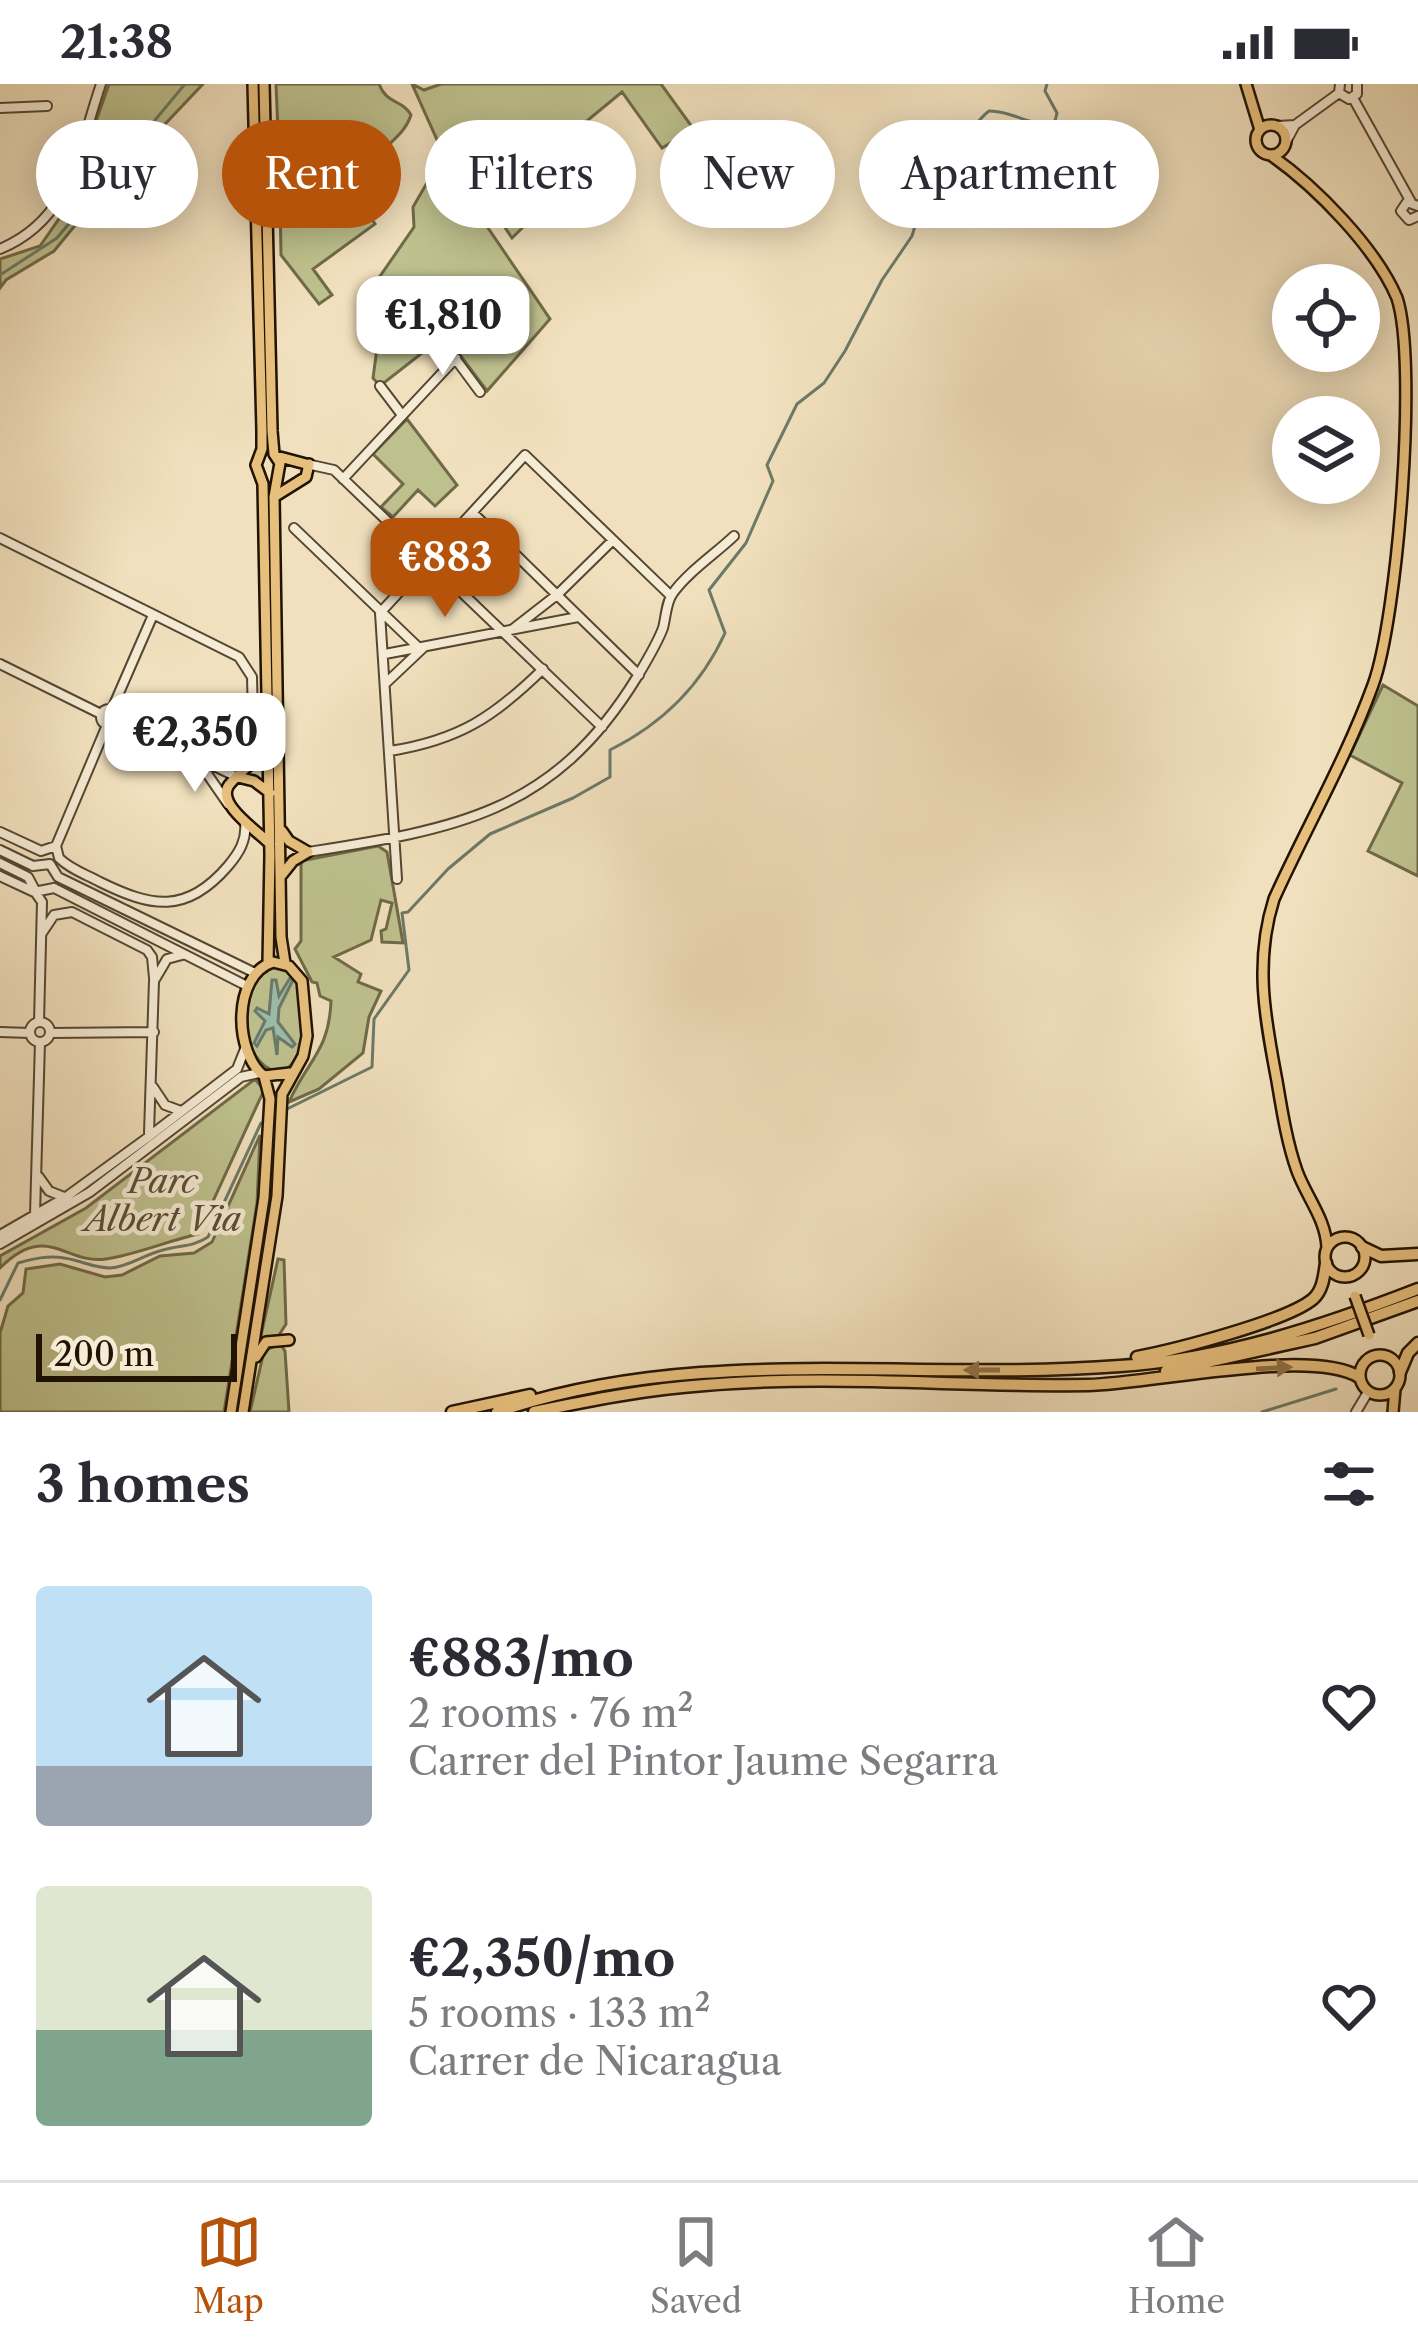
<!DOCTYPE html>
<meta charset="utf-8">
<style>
body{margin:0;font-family:"Libre Caslon Text",serif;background:#f2f2f3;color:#2b2b33;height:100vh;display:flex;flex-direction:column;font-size:45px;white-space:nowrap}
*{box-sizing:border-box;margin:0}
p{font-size:39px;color:#7c7c81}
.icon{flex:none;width:66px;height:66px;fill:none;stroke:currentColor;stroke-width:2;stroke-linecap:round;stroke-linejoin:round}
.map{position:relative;height:1328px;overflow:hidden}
.drawer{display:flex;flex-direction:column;background:#fff;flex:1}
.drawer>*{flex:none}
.guide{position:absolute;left:36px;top:36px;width:1347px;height:108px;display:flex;gap:24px}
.buttons{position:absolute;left:1272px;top:180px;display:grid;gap:24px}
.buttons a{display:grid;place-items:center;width:108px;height:108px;border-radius:50%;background:#fff;box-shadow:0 6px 30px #0003;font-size:60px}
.scale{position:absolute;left:36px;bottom:30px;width:201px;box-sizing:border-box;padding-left:12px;border:6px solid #211303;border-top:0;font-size:33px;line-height:42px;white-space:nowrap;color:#211303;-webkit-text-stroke:9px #f6ebd4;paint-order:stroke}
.price{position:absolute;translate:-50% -102px;padding:0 27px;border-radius:24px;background:#fff;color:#222;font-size:39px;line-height:78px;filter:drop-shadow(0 3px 6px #0008)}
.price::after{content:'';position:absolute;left:50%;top:72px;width:36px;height:27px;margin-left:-18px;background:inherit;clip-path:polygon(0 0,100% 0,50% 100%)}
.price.selected{background:#b45309;color:#fff}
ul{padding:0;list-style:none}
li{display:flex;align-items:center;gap:36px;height:300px;padding:0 36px}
li span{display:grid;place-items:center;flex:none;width:336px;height:240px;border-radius:12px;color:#555}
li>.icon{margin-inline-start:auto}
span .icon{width:144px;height:144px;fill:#fffc;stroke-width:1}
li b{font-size:51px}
h2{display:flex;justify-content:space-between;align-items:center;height:144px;padding:0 36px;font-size:51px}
.tag{padding:0 42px;border-radius:54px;background:#fff;box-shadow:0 6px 30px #0003;font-size:42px;line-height:108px}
.tag.selected{background:#b45309;color:#fff}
.status{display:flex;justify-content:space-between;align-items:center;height:84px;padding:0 60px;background:#fff;direction:ltr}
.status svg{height:33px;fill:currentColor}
.tabs{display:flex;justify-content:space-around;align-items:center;height:168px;border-top:3px solid #e1e1e2;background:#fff;font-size:33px;color:#7c7c81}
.tabs a{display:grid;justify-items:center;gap:6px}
.tabs .selected{color:#b45309}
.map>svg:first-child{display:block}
.green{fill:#bec18e;stroke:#706a48;stroke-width:3}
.water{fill:#9cbeab;stroke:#6b7a68;stroke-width:3}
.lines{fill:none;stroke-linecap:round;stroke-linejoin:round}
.stream{stroke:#6b7a68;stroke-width:3}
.minor-casing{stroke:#554632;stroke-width:12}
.major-casing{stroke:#211303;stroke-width:14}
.highway-casing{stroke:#211303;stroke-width:15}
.minor{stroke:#f6ebd4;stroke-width:8}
.major{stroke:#e8c07e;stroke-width:9}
.highway{stroke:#e8c07e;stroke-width:10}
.major-bridge-casing{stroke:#211303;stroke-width:14;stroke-linecap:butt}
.major-bridge{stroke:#e8c07e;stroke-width:9}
.oneway{fill:#8e7247}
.labels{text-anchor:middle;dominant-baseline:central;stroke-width:9;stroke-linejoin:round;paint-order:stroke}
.park-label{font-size:33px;font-style:italic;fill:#585034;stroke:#f6ebd4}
</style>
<div class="status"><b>21:38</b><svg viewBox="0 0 49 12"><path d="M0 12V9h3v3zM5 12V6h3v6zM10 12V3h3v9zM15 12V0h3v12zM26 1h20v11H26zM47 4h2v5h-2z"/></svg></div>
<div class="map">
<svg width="1418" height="1328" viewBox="0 0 1418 1328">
<rect width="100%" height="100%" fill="#f1e0bd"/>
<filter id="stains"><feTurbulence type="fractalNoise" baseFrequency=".00167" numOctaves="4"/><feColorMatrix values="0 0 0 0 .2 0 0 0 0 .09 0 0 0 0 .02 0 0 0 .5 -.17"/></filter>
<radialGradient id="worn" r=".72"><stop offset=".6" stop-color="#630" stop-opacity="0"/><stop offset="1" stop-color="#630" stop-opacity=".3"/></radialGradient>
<path class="green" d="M109,0H203L114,94L54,167L6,196L0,204V175L40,162L65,126Z
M276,0H379C387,21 402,15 411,31C404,53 384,60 373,80L278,48Z
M412,0L424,6L441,0H661L698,51L687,49L662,64L622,8L577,45L595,72L512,154L467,87L455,78H447Z
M279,60L339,85L375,140L313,185L332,211L319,220L281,171Z
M444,88L454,94L550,235L487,307L445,251L380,302L373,294L378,257L374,201L414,143L413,123L428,97Z
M407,335L457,401L435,422L418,406L393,433L381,423L403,400L373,370Z
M1383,601L1418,622V792L1368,767L1402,699L1350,671Z
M378,762L387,768L403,859L382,858L381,847L386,845L392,819L381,816L371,856L334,873L361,890L358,898L381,907L369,933L363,969L319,1005L289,1018C308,975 329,968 331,917L320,912L317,899L312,898L295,865L301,857V777Z
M272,882L290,887C309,911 311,971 283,988C244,988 236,921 256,893C259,890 268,885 272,882Z
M255,995L264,1006L198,1150C168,1157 134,1171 106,1175C65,1181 47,1137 0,1184V1172L86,1124Z
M260,1051L257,1119L224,1328H0V1249L8,1222L23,1209L26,1185L60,1180L105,1193L122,1191L160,1172L194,1169L212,1158Z
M278,1175L284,1176L286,1240L279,1251L260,1256Z
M280,1260L285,1267L289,1328H250L264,1267Z"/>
<path class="water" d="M290,894L293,896L279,924L278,938L295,960L292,963L278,953L277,971L273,944L266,946L257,962L254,959L265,937L255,927L257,924L269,930L272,896H276L279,912Z"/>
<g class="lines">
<path class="stream" d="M0,191L57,154L185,0
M287,1025L372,983L374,935L409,886L402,829L408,828L448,785L490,750L573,714L610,693V666C662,640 701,602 725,549L709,506L746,459L773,397L767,381L797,320L824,299L845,267L882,196L912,152L918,132C895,97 943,80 963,57C973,46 978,35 989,27C1013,26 1031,45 1055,37L1057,29L1045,7L1047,0
M0,1216L18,1179C33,1175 48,1171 64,1174C80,1176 93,1184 110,1184C129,1183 145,1170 163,1166C180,1161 193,1163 208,1153L261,1039
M1262,1328L1336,1305"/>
<g class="minor-casing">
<path id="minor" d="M1340,0L1339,9L1349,15L1357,10V0
M1353,14L1411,118
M0,24L47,22
M1295,41L1339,9
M1277,42L1295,41L1287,56
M1418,122L1407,118L1401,127L1409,136L1418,132
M0,165C72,135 78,67 101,0
M440,254L480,308
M380,302L402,331
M307,380L334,386L602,643
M343,395L456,274
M473,429L639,591
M294,444L417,562
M0,454L239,573L252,593L254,671L249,679
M380,529L525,371L670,511
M380,529L397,795
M513,545L558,510L612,457
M385,570L578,533
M0,580L101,630
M387,598L424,563
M101 633a8 8 0 1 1 16 0a8 8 0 1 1-16 0Z
M112,625L153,531
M117,636L233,691
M390,667C459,656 494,633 543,585
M199,678L228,720
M0,748L41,767L56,762L59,774C70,785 85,790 100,798C151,823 186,831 228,782C239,769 247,756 245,739
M56,762L107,641
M0,766L33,782
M308,768C455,745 553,730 637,593C646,578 657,560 663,544C666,533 666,518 673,509C688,488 715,470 734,452
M0,779L28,793L35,806
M33,782L50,780L58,793L253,888
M0,792L34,808L54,804
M31,802L42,818L39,938
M54,804L247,902
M42,849L54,831L72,828L147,866L152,873L154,894
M30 948a10 10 0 1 1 20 0a10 10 0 1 1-20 0Z
M0,948L30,949
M50,949L154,948
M153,1003L165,1021L181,1027
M149,1049L154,897L167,875L182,871
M39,1093L49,1107L64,1113
M35,1130L40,958
M0,1151L66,1113L147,1054L237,985L245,965
M0,1160L90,1108L241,993L259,989
M1356,1328L1368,1308"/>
</g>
<g class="major-casing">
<path id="major" d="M253,0L262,347V365L256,381L263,400L270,771L268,879
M264,0L272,347L274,370L280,379L274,413L281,853L285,879
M1246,0L1260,46
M1256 56a15 15 0 1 1 30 0a15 15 0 1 1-30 0Z
M1272,72C1316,103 1376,164 1397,214C1418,277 1398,533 1373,601C1346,675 1306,744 1274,815C1254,878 1265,934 1277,997C1282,1027 1287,1059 1297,1087C1307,1114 1326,1135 1327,1164
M276,372L306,380
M274,413L306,393L309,380
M269,659C257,677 240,687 229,701C215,720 259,748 270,760
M238,693L254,697L270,709
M282,747L289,757L308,768
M281,792L293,777L308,768
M1325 1173a20 20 0 1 1 40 0a20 20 0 1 1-40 0Z
M1360 1291a20 20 0 1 1 40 0a20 20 0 1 1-40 0Z
M256,1273L266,1258L289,1256
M231,1328L264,1114L270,1015L264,992
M243,1328L277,1112L282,1010L303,972L307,952L302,897L289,882L273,878C232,891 234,969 264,992L290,989
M1393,1328L1395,1305"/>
</g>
<g class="highway-casing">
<path id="highway" d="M1362,1163L1381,1172L1418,1170
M1137,1273C1174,1266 1287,1237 1313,1215C1323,1206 1324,1192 1326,1179
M1166,1287L1315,1254L1418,1217
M1400,1288L1408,1269L1418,1259
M452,1328L530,1311
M497,1328C699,1259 911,1298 1120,1282C1223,1275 1323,1242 1418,1205
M534,1328C591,1316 647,1305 705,1301C832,1290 962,1303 1088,1301C1151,1300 1310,1263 1359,1293"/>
</g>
<use href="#minor" class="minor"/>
<use href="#major" class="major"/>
<use href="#highway" class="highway"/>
<g class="major-bridge-casing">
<path id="major-bridge" d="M1355,1212L1369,1251"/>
</g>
<use href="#major-bridge" class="major-bridge"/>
</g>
<defs><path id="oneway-solid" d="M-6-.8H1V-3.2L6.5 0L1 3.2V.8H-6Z" transform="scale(3)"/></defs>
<g class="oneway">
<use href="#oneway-solid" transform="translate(1274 1284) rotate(-3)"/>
<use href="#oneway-solid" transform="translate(982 1286) rotate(-180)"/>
</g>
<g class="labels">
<g class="park-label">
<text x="163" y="1097">Parc<tspan x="163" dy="38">Albert Via</tspan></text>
</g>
</g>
<rect width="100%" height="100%" filter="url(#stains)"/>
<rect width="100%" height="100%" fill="url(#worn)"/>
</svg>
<div class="buttons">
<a><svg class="icon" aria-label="locate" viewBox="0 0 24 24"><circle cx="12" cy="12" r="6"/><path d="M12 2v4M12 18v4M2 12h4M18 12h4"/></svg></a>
<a><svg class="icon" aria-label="layers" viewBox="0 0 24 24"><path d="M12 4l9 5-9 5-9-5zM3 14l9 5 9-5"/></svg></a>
</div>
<div class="scale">200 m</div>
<b class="price" style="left:443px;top:294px">€1,810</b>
<b class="price selected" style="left:445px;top:536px">€883</b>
<b class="price" style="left:195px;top:711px">€2,350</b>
<div class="guide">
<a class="tag">Buy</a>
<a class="tag selected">Rent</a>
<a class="tag">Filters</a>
<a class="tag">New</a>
<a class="tag">Apartment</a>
</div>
</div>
<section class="drawer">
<h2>3 homes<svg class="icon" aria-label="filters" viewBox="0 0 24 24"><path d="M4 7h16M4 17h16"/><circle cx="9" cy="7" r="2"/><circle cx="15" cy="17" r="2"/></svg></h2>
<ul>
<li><span style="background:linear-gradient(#bfe0f5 75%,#9aa5b1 0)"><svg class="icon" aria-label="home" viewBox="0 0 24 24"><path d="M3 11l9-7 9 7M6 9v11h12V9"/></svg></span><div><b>€883/mo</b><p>2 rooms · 76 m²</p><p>Carrer del Pintor Jaume Segarra</p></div><svg class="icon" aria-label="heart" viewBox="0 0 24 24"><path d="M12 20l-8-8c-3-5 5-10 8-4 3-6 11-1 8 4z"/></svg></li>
<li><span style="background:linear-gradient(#dfe7d0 60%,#7fa58c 0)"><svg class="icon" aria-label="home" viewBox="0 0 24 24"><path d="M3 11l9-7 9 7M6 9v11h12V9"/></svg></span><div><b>€2,350/mo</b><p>5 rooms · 133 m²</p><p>Carrer de Nicaragua</p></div><svg class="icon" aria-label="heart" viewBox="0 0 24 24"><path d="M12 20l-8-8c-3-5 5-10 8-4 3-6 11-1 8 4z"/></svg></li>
</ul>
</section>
<nav class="tabs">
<a class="selected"><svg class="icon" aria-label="map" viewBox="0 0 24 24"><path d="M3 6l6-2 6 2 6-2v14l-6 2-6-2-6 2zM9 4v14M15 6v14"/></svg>Map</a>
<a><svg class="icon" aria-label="saved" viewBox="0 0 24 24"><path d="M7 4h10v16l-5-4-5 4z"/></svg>Saved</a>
<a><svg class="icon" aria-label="home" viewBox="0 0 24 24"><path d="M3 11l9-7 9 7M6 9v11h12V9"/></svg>Home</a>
</nav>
